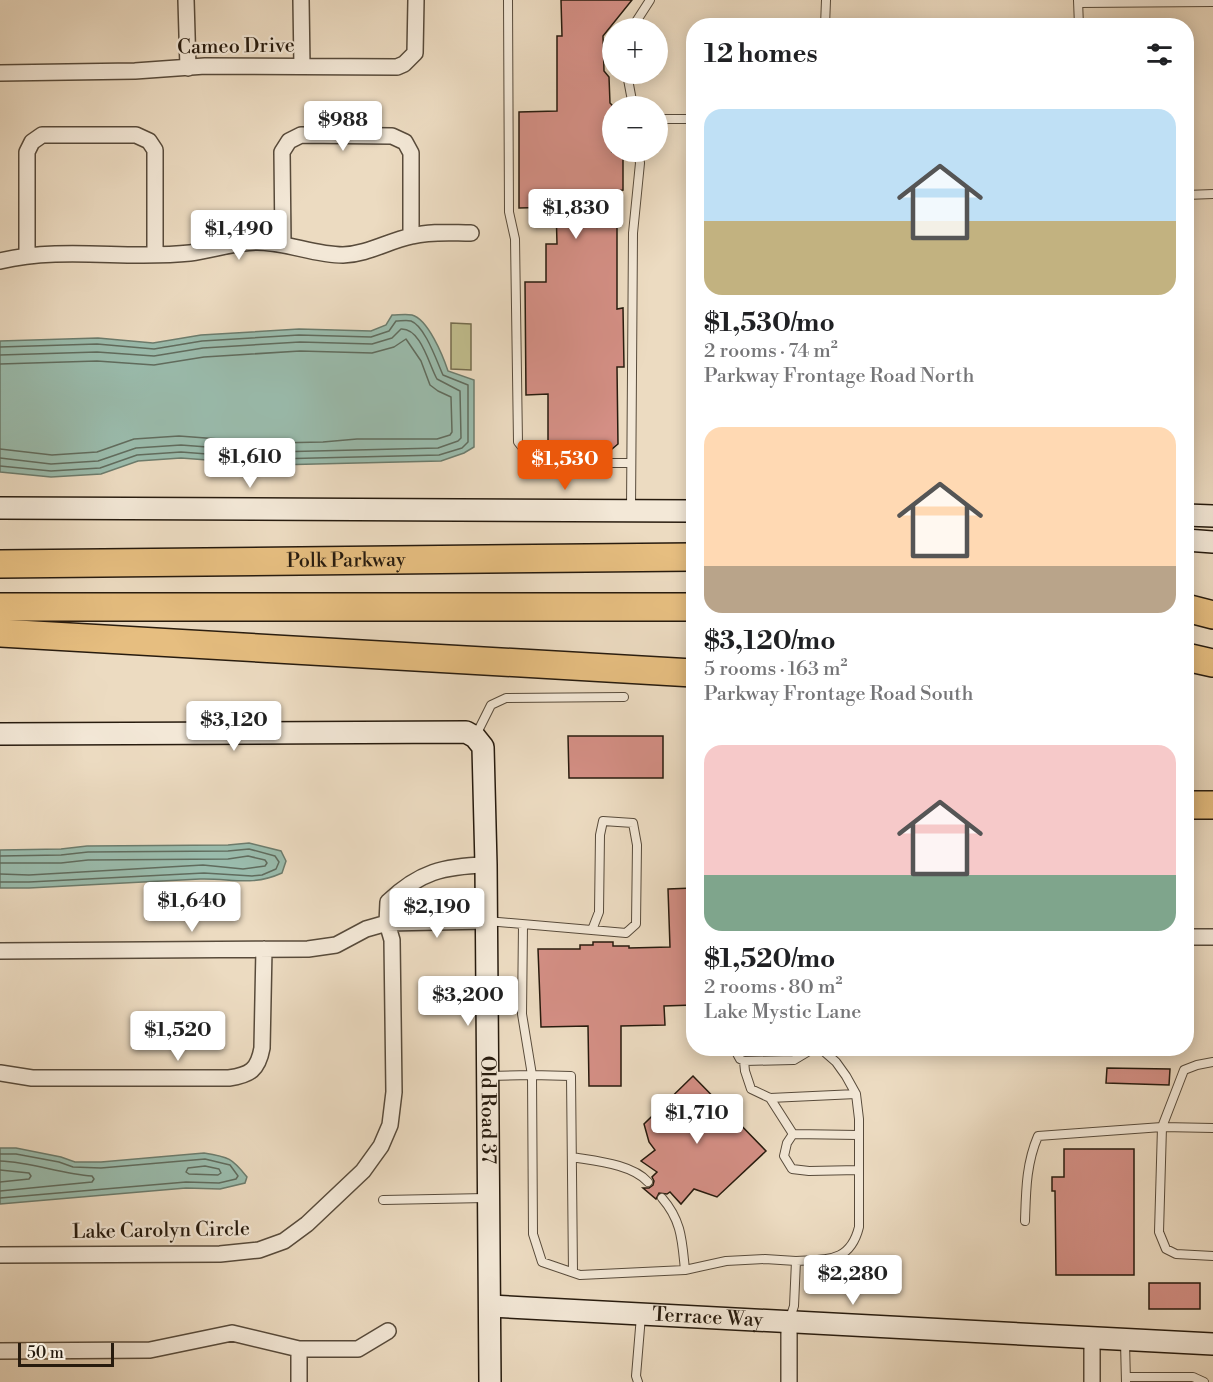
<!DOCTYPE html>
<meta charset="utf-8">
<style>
body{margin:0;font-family:"Libre Bodoni",serif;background:#f6f6f6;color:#202124;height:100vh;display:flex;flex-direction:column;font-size:22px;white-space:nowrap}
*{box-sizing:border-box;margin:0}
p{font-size:20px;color:#757577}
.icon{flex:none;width:33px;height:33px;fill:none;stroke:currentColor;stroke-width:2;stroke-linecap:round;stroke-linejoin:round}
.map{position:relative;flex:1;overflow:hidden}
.details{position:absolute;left:686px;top:18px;width:508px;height:1038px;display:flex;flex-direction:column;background:#fff;border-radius:24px;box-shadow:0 3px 15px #0003}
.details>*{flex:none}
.fabs{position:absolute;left:602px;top:18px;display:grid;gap:12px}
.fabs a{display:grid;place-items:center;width:66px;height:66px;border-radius:50%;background:#fff;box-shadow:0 3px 15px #0003;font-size:30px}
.scale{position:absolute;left:18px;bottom:15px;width:96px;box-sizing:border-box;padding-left:6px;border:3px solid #271b0e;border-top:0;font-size:16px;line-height:21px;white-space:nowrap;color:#271b0e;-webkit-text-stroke:4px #f3e8d7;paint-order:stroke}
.price{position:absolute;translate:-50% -51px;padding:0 14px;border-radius:6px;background:#fff;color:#222;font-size:20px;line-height:39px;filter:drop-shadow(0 2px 3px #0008)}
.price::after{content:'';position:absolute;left:50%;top:36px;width:18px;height:14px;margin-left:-9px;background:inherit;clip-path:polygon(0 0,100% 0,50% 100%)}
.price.active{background:#ea580c;color:#fff}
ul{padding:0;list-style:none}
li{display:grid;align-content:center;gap:12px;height:318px;padding:0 18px}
li span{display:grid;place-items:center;height:186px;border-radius:18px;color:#555}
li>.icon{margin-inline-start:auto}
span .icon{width:108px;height:108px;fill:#fffc;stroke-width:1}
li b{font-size:26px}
h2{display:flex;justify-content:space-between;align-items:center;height:72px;padding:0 18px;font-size:26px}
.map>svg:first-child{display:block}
.green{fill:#c0bd8d;stroke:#746c4e;stroke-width:1.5}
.water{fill:#9abcad;stroke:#6c7c6d;stroke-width:1.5}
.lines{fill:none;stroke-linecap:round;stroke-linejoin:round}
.shore{stroke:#606c5e;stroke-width:1.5}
.building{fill:#d48f85;stroke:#271b0e;stroke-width:1.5}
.lane-casing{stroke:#584b3b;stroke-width:10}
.street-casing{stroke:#584b3b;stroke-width:18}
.secondary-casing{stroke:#271b0e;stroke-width:24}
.highway-casing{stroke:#271b0e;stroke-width:30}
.lane{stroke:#f3e8d7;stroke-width:8}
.street{stroke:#f3e8d7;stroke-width:15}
.secondary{stroke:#f3e8d7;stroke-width:21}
.highway{stroke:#e6be80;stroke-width:27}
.labels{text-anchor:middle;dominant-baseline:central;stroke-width:4.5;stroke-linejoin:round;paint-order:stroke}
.street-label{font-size:20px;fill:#271b0e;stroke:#f3e8d7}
</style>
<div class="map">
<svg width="1213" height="1382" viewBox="0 0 1213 1382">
<rect width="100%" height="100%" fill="#ecdbc1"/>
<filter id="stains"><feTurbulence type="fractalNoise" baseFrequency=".00333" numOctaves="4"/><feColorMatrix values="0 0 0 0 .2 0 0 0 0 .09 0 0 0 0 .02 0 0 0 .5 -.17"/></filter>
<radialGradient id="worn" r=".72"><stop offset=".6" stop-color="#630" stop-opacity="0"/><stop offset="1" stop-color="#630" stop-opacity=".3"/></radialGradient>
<path class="green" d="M451,323L471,324V370L451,369Z"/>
<path class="water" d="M392,315C398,315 406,314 412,315C428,319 443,356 448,371L474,380V447L464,453L441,461L274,465L181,458L138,461L101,474L51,477L0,472V341L98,338L153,343L201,335L299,329L371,331L386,325Z
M249,843L281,851L286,861L282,873C251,887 231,878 200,879C143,882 86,885 29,888H0V850L61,849L87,846L228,845Z
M0,1148H16L61,1157L75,1162H101L204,1153C229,1157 232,1158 247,1177L245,1183L220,1189L186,1188L0,1204Z"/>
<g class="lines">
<path class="shore" d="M0,347L97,344L154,349L202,341L299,335L371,337L389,331L396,321C400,321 407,320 411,321C425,326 437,362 443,375L468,385V442L462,448L439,455L274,459L181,452L137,455L100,468L51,471L0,466
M0,355L97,352L154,356L203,348L300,342L372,344L392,338L401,329C421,328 429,365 437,379L460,391L461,438L458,441L438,448L274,452L181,445L136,448L98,461L51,464L0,458
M0,364L97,361L154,365L204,357L300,351L372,353L394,347L406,339L421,361L430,385L438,391L451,397L452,432L450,435L437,439H357L323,442L274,443L179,436L134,439L97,452L52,455L0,449
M0,856L61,855L88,852L228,851L249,849L275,856L279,862L276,869L262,875L252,876L204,873L29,882H0
M0,863H61L88,860L228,859L248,856L265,860L267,863L265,866L243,869L203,865L29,875L0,874
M0,1154H16L59,1162L73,1167L101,1168L205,1159L230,1165L238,1176L236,1179L219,1183L186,1182L0,1198
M0,1161C32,1162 61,1174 92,1176L94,1179L92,1182L0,1191
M205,1166L219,1169L221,1173L218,1175L189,1174L186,1172L188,1168Z
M0,1170L29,1173L31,1176L29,1179L0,1182"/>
</g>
<path class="building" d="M561,0H632L603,36L604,71L609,77L610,103L612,105V152H623V190L617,191V309L623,308L624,367H617L618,444L606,454L548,455V394L526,395L525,282H546V244H557L556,207L519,208V112L557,111V36H562Z
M568,736H663V778H569Z
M693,888V1005L664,1006L665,1025L621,1026V1086H589L588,1026L541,1027L538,949H580V945H593V942H613V946H629V948L670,947L668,889Z
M1107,1068L1170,1069L1169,1085L1106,1083Z
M693,1076L766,1151L717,1197L694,1189L681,1204L670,1192L667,1194L659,1193L656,1199L643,1188H649L653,1185L654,1181L652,1177L657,1172L641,1161L655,1150L649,1142L644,1124Z
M1064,1149H1134V1275H1056L1055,1191H1052V1177H1064Z
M1149,1283H1200V1309H1149Z"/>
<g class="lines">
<g class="lane-casing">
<path id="lane" d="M508,0L509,212L515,239L518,442L530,457L543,463H631
M1078,0L1079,26
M1079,3L1213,2
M825,26L826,0
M632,28L650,0
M627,74L633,106
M657,119H693
M1186,195L1213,194
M631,510L633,233L640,163L638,152
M476,735L491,705L506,698L624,697
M487,921L626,933L636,924L637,845L633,823L603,821L600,835L599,912L592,930
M523,925L522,1014L532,1075L571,1076L573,1272
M734,1048L740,1059L744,1061L794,1060L814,1048
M744,1061L745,1071L751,1089L770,1098L856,1094
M1213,1062L1197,1065L1184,1070L1162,1127L1159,1232L1166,1249L1176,1254L1213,1256
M489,1076L532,1075L533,1234L542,1262L580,1275L685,1270L726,1261L765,1259L796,1261L794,1306L789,1321
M770,1098L793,1134L858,1135
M793,1134L787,1143L784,1156L792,1169L809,1171L859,1170
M572,1157C595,1161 632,1164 648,1182
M662,1198C682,1221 682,1241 685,1270
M383,1200L486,1198
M1025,1221C1026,1191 1026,1164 1038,1136L1162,1127L1213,1128
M796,1261C827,1259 850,1263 859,1227V1119L856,1094L846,1076L836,1062L820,1048
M1125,1342L1126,1382
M1126,1377H1193L1204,1382
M638,1382L636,1376L641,1316"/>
</g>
<g class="street-casing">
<path id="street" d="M186,0L188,68
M301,0L302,66
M0,73L135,71L205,66L397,67L404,64L415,53L416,0
M283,244L282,152L289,141L301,135L392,136L405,142L411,153V236
M27,256V152L32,142L42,135H136L149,141L155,150V254
M0,261C63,246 127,260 190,253C213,250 235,242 257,242C287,242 314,255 343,255C368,254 388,241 412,236C431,231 452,233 471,233
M1186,937H1213
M0,951L308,949L336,945L366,929L387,923L486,921
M0,1073L32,1078H229C250,1075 258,1070 262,1048L264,949
M0,1255L220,1254L259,1250L284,1241L307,1224L363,1171L381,1146L390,1125L394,1092L392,940L387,923L388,902C419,872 444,866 486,865
M789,1322V1382
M1092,1338V1382
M299,1349V1382
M0,1351L150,1350L232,1333L299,1349H358L388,1331"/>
</g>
<g class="secondary-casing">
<g id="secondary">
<path d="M0,508L693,511"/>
<path d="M1186,515L1213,516"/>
<path d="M1186,540L1213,542"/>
<path id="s1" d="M0,734L466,732L475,737L483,747L486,865L490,1382"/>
<path id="s2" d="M490,1306L1213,1344"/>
</g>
</g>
<g class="highway-casing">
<g id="highway">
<path id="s3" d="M0,564L693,557"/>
<path d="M0,607H693"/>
<path d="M1186,608L1213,615"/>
<path d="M0,633L693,673"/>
<path d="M1186,657L1213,663"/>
<path d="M1186,805H1213"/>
</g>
</g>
<use href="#lane" class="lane"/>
<use href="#street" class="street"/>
<use href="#secondary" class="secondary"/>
<use href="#highway" class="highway"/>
</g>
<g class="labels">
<g class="street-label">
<text transform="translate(236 47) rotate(-1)">Cameo Drive</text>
<text stroke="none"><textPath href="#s3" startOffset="346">Polk Parkway</textPath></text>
<text stroke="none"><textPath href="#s1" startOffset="852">Old Road 37</textPath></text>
<text transform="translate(161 1231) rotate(-1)">Lake Carolyn Circle</text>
<text stroke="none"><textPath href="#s2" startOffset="218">Terrace Way</textPath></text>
</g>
</g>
<rect width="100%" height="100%" filter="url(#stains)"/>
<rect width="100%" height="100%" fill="url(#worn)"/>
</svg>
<div class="fabs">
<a>+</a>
<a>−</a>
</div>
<div class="scale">50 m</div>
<b class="price" style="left:343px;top:152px">$988</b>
<b class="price" style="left:576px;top:240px">$1,830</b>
<b class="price" style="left:239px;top:261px">$1,490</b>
<b class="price" style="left:250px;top:489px">$1,610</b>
<b class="price active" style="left:565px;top:491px">$1,530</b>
<b class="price" style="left:234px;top:752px">$3,120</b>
<b class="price" style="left:192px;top:933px">$1,640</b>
<b class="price" style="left:437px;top:939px">$2,190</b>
<b class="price" style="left:468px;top:1027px">$3,200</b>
<b class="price" style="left:178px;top:1062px">$1,520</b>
<b class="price" style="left:697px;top:1145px">$1,710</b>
<b class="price" style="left:853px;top:1306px">$2,280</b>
<section class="details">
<h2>12 homes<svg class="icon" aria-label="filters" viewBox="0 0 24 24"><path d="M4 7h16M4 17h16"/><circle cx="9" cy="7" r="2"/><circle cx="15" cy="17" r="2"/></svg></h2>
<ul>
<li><span style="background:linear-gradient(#bfe0f5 60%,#c2b280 0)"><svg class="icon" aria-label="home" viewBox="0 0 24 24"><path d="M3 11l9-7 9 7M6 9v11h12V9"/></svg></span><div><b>$1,530/mo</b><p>2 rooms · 74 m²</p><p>Parkway Frontage Road North</p></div></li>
<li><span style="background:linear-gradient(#ffd9b3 75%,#b9a48a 0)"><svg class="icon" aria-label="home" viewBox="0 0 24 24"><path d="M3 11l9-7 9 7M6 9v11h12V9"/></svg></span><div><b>$3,120/mo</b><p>5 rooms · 163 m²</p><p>Parkway Frontage Road South</p></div></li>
<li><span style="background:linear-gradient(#f6c9c9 70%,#7fa58c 0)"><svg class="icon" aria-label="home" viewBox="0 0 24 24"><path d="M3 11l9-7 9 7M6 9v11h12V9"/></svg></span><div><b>$1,520/mo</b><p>2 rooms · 80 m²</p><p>Lake Mystic Lane</p></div></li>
</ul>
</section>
</div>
